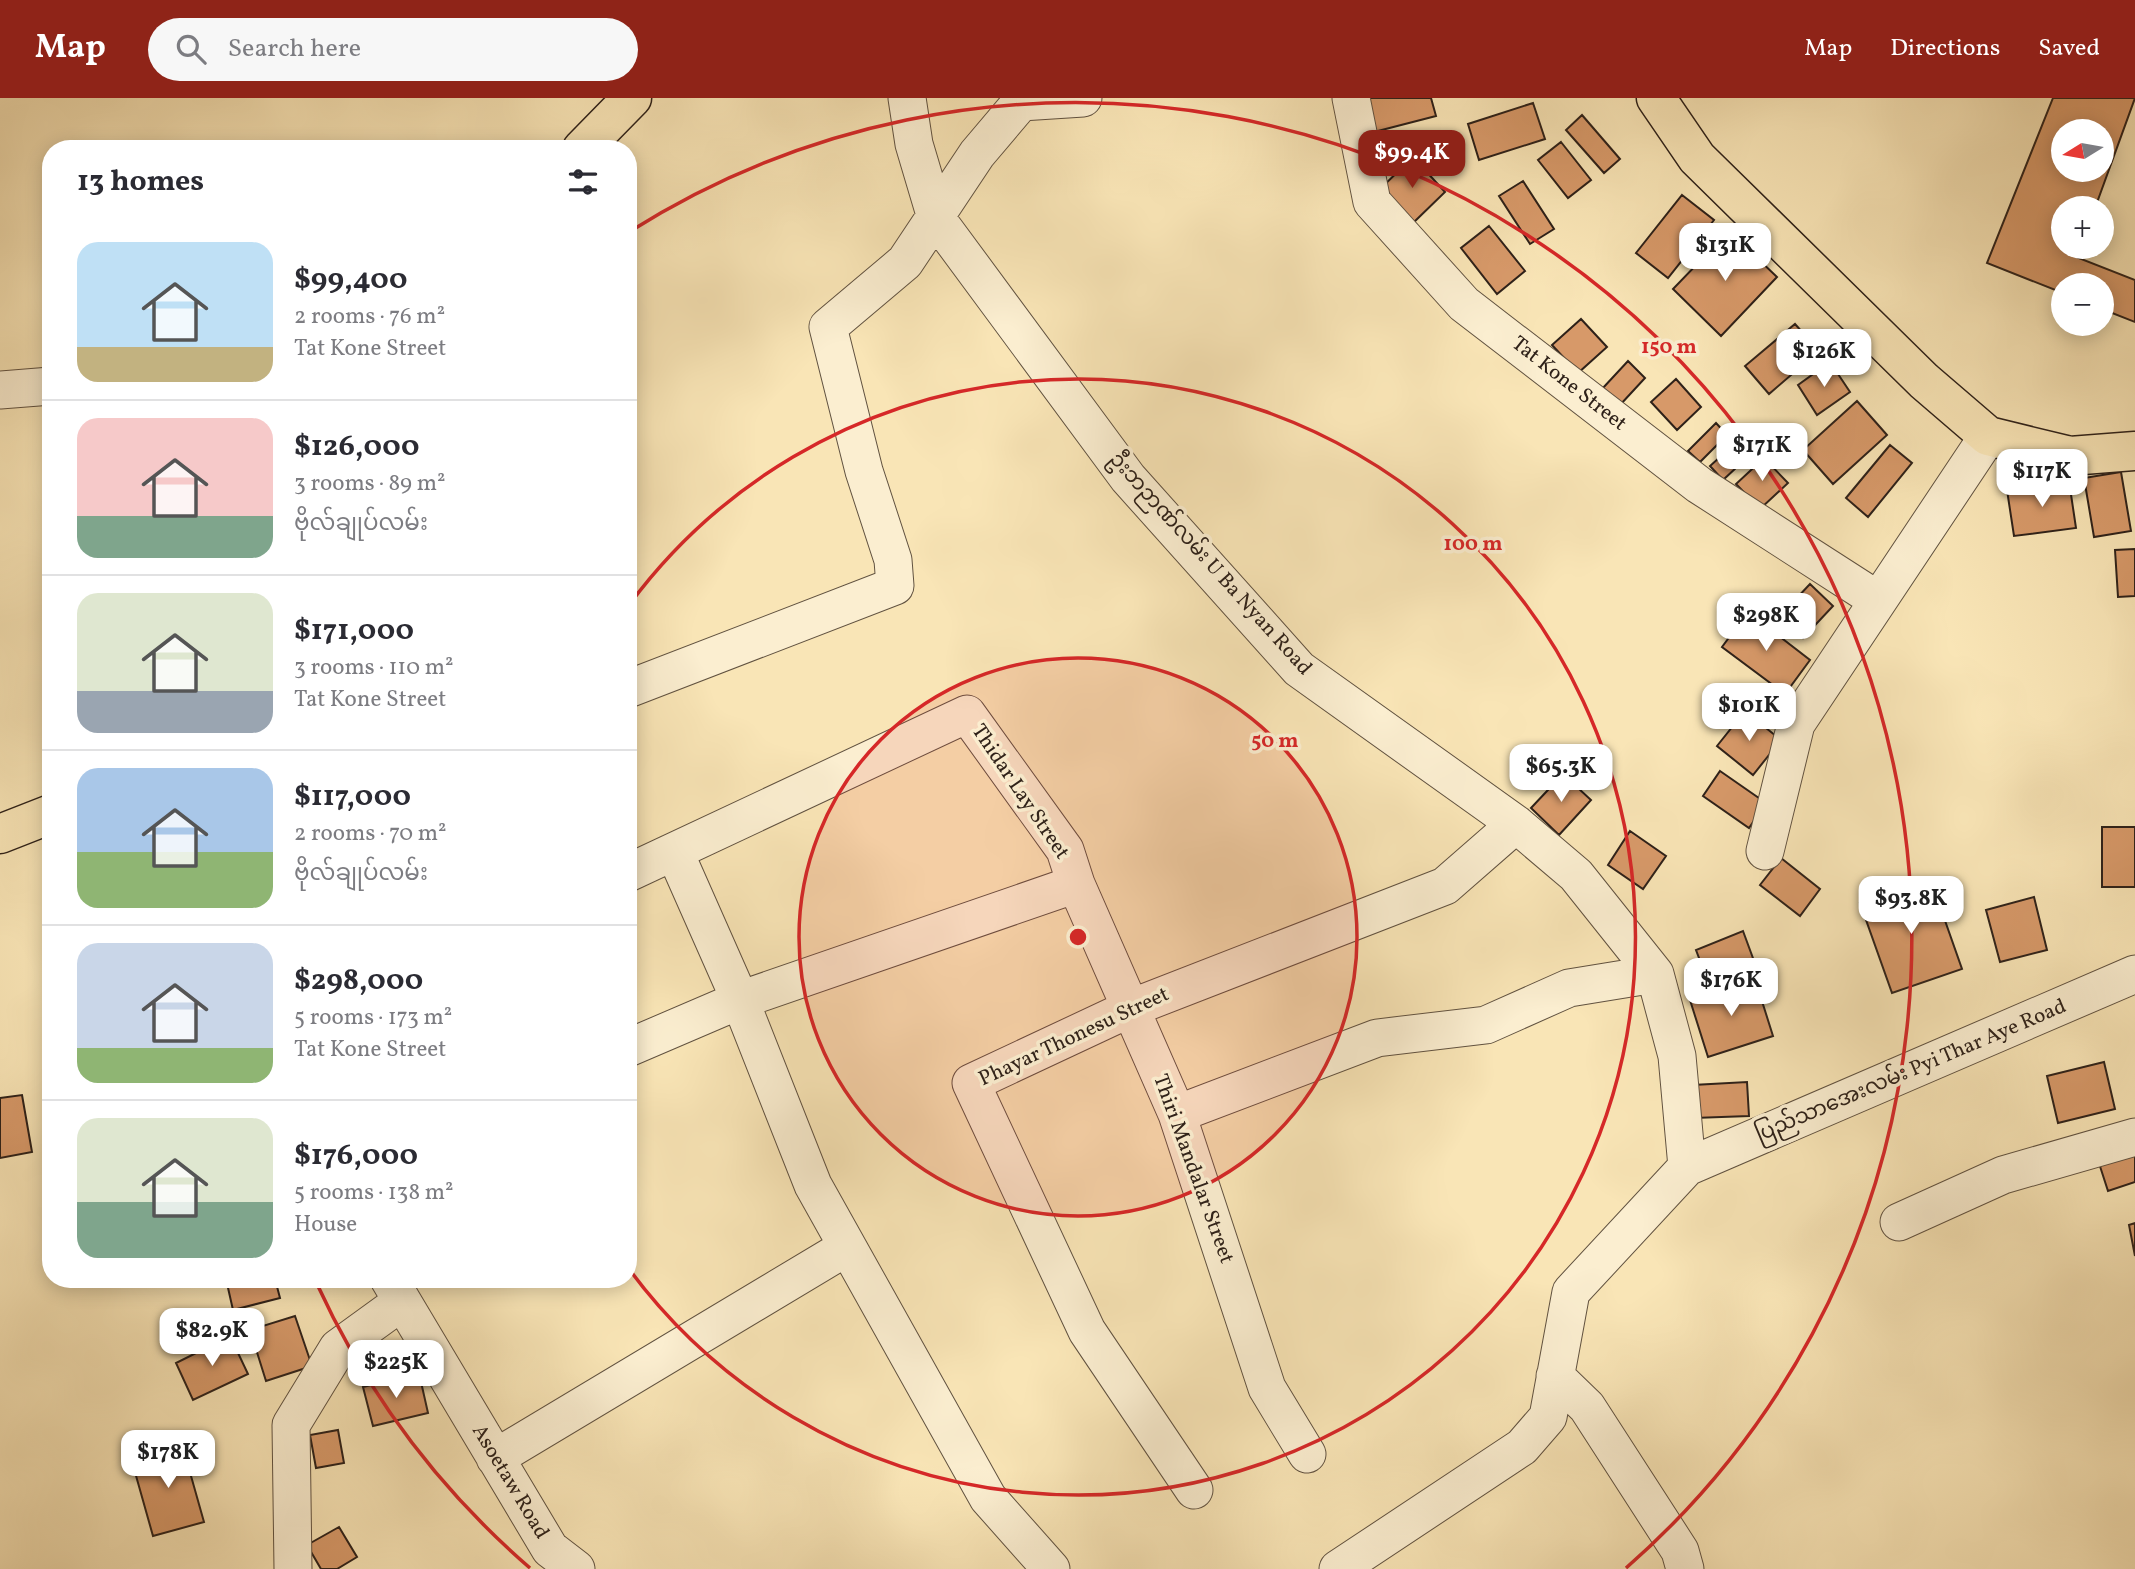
<!DOCTYPE html>
<meta charset="utf-8">
<style>
body{margin:0;font-family:Vollkorn,"Noto Sans Myanmar",serif;background:#f7f7f7;color:#2b2b33;height:100vh;display:flex;flex-direction:column;font-size:26px;white-space:nowrap}
*{box-sizing:border-box;margin:0}
p{font-size:23px;color:#7c7c81}
.icon{flex:none;width:38px;height:38px;fill:none;stroke:currentColor;stroke-width:2;stroke-linecap:round;stroke-linejoin:round}
.map{position:relative;flex:1;overflow:hidden}
.side{position:absolute;left:42px;top:42px;width:595px;height:1148px;display:flex;flex-direction:column;background:#fff;border-radius:28px;box-shadow:0 4px 18px #0003}
.side>*{flex:none}
.needle{width:46px;rotate:259deg}
.buttons{position:absolute;left:2051px;top:21px;display:grid;gap:14px}
.buttons a{display:grid;place-items:center;width:63px;height:63px;border-radius:50%;background:#fff;box-shadow:0 4px 18px #0003;font-size:35px}
.price{position:absolute;translate:-50% -60px;padding:0 16px;border-radius:14px;background:#fff;color:#222;font-size:23px;line-height:46px;filter:drop-shadow(0 2px 4px #0008)}
.price::after{content:'';position:absolute;left:50%;top:42px;width:21px;height:16px;margin-left:-10px;background:inherit;clip-path:polygon(0 0,100% 0,50% 100%)}
.price.on{background:#8f2418;color:#fff}
ul{padding:0;list-style:none}
li{display:flex;align-items:center;gap:21px;height:175px;padding:0 35px}
li+li{border-top:2px solid #e1e1e2}
li span{display:grid;place-items:center;flex:none;width:196px;height:140px;border-radius:21px;color:#555}
li>.icon{margin-inline-start:auto}
span .icon{width:84px;height:84px;fill:#fffc;stroke-width:1}
li b{font-size:30px}
h2{display:flex;justify-content:space-between;align-items:center;height:84px;padding:0 35px;font-size:30px}
header{display:flex;align-items:center;gap:42px;box-sizing:border-box;height:98px;padding:0 35px;background:#8f2418;color:#fff}
header strong{font-size:33px}
nav{display:flex;gap:38px;margin-inline-start:auto;font-size:24px}
.search{width:490px;height:63px;background:#f7f7f7;display:flex;align-items:center;gap:18px;box-sizing:border-box;padding:0 24px;border-radius:38px;color:#7c7c81;font-size:26px}
.map>svg:first-child{display:block}
.building{fill:#d79969;stroke:#2e2119;stroke-width:2;fill-rule:evenodd}
.lines{fill:none;stroke-linecap:round;stroke-linejoin:round}
.minor-casing{stroke:#615240;stroke-width:39}
.highway-casing{stroke:#2e2119;stroke-width:41}
.minor{stroke:#fbeed0;stroke-width:37}
.highway{stroke:#f9e5b6;stroke-width:38}
.ring{fill:none;stroke:#d62828;stroke-width:3.5}
.labels{text-anchor:middle;dominant-baseline:central;stroke-width:7;stroke-linejoin:round;paint-order:stroke}
.street-label{font-size:21px;fill:#2e2119;stroke:#fbeed0}
.centre{fill:#d62828;stroke:#fbeed0;stroke-width:3.5}
.ring-label{font-size:21px;text-anchor:middle;font-weight:bold;fill:#d62828;stroke:#fbeed0;stroke-width:7;stroke-linejoin:round;paint-order:stroke}
</style>
<header>
<strong>Map</strong>
<div class="search"><svg class="icon" aria-label="search" viewBox="0 0 24 24"><circle cx="10" cy="10" r="6"/><path d="M15 15l6 6"/></svg>Search here</div>
<nav><a>Map</a><a>Directions</a><a>Saved</a></nav>
</header>
<div class="map">
<svg width="2135" height="1471" viewBox="0 0 2135 1471">
<rect width="100%" height="100%" fill="#f9e5b6"/>
<filter id="stains"><feTurbulence type="fractalNoise" baseFrequency=".00286" numOctaves="4"/><feColorMatrix values="0 0 0 0 .2 0 0 0 0 .09 0 0 0 0 .02 0 0 0 .5 -.17"/></filter>
<radialGradient id="worn" r=".72"><stop offset=".6" stop-color="#630" stop-opacity="0"/><stop offset="1" stop-color="#630" stop-opacity=".3"/></radialGradient>
<path class="building" d="M1365,0H1431L1436,18L1374,34Z
M2053,0H2135L2095,110H2063V149H2080L2076,159L2135,182V224L2102,211V187H2063V195L1987,165ZM2063,33H2102V72H2063Z
M1533,5L1545,41L1479,62L1468,26Z
M1582,17L1620,61L1604,75L1566,32Z
M1561,44L1591,82L1568,100L1538,62Z
M1413,59L1445,94L1412,126L1380,91Z
M1523,83L1554,131L1530,146L1499,98Z
M1682,97L1714,122L1668,180L1636,155Z
M1489,128L1525,173L1497,196L1461,150Z
M1729,133L1777,179L1721,238L1673,191Z
M1581,221L1607,249L1578,275L1552,247Z
M1795,226L1819,253L1769,296L1745,268Z
M1628,263L1645,280L1620,307L1602,291Z
M1830,264L1850,294L1817,317L1798,287Z
M1676,281L1701,309L1677,332L1651,304Z
M1857,303L1887,337L1833,386L1803,352Z
M1716,325L1727,337L1700,364L1688,353Z
M1740,341L1752,355L1723,382L1710,368Z
M1890,347L1912,365L1868,419L1846,400Z
M1764,360L1788,385L1760,411L1736,386Z
M2121,374L2131,433L2094,439L2084,380Z
M2069,383L2076,430L2014,438L2007,392Z
M2135,451V498L2118,499L2115,452Z
M1810,486L1833,508L1803,540L1780,518Z
M1748,514L1810,562L1785,596L1722,549Z
M1745,613L1781,642L1753,677L1717,648Z
M1720,673L1766,705L1749,730L1703,698Z
M1563,676L1591,702L1559,737L1531,710Z
M2102,729H2135V789H2102Z
M1630,733L1666,758L1643,791L1608,767Z
M1781,760L1820,791L1800,818L1760,787Z
M1930,780L1962,871L1892,895L1860,805Z
M2034,799L2047,852L2000,864L1986,812Z
M1743,833L1754,863L1707,881L1696,852Z
M1755,881L1773,938L1708,959L1690,902Z
M2104,964L2115,1011L2058,1025L2047,978Z
M1747,984L1749,1018L1694,1020L1693,987Z
M22,997L32,1054L0,1060V1000Z
M2135,1047V1084L2108,1093L2097,1059Z
M2135,1125V1158L2129,1127Z
M226,1181H275L280,1200L233,1212Z
M295,1218L312,1268L266,1283L250,1232Z
M230,1238L248,1276L193,1302L176,1265Z
M419,1275L428,1315L373,1328L363,1289Z
M338,1332L344,1365L316,1370L310,1337Z
M182,1346L204,1424L153,1438L131,1360Z
M339,1429L357,1459L337,1471H321L307,1447Z"/>
<g class="lines">
<g class="minor-casing">
<path id="minor" d="M907,0L914,46L936,120L1128,380L1299,571L1516,726L1576,777L1655,876L1677,958L1687,1069
M1351,0L1372,104L1464,206L1699,387L1876,501
M0,292L51,288
M628,591L895,488L893,462L864,373L828,229L905,164L977,56L1021,4L1083,0
M1765,753L1796,626L1988,338
M675,755L740,902L813,1087L988,1400L1051,1471
M628,775L967,616L1065,752L1076,786L740,902L628,950
M1076,786L1177,1016L1267,1290L1307,1356
M1177,1016L1377,940L1486,927L1569,890L1655,876
M1899,1124L2003,1077L2135,1039
M389,1181L550,1451L576,1471
M1555,1278L1587,1309L1680,1453L1685,1471
M495,1360L847,1149
M1194,1392L1087,1233L971,985L1131,910L1445,788L1516,726
M293,1471L291,1327L338,1250L400,1205
M1338,1471L1522,1349L1548,1319L1571,1194L1687,1069L2135,876"/>
</g>
<g class="highway-casing">
<path id="highway" d="M1656,0L1697,60L1924,283L1988,338L2070,358L2135,353
M582,51L632,0
M0,736L51,716"/>
</g>
<use href="#minor" class="minor"/>
<use href="#highway" class="highway"/>
</g>
<circle cx="1078" cy="839" r="279" fill="#d62828" fill-opacity=".12"/>
<g class="ring">
<circle cx="1078" cy="839" r="279"/>
<path d="M629 507A558 558 0 1 1 629 1171"/>
<path d="M530 1470A836 836 0 0 1 317 1186M629 134A836 836 0 0 1 1626 1470"/>
</g>
<g class="labels">
<g class="street-label">
<text transform="translate(1569 286) rotate(38)">Tat Kone Street</text>
<text transform="translate(1210 466) rotate(48)">ဦးဘဉာဏ်လမ်း U Ba Nyan Road</text>
<text transform="translate(1020 694) rotate(56)">Thidar Lay Street</text>
<text transform="translate(1074 939) rotate(-25)">Phayar Thonesu Street</text>
<text transform="translate(1911 973) rotate(-23)">ပြည်သာအေးလမ်း Pyi Thar Aye Road</text>
<text transform="translate(1193 1071) rotate(70)">Thiri Mandalar Street</text>
<text transform="translate(510 1384) rotate(59)">Asoetaw Road</text>
</g>
</g>
<circle cx="1078" cy="839" r="10" class="centre"/>
<g class="ring-label">
<text x="1669" y="255">150 m</text>
<text x="1473" y="452">100 m</text>
<text x="1275" y="649">50 m</text>
</g>
<rect width="100%" height="100%" filter="url(#stains)"/>
<rect width="100%" height="100%" fill="url(#worn)"/>
</svg>
<div class="buttons">
<a><svg class="needle" viewBox="-14 -14 28 28"><path d="M0-13l5 13h-10z" fill="#e53935"/><path d="M0 13l5-13h-10z" fill="#7c7c81"/></svg></a>
<a>+</a>
<a>−</a>
</div>
<b class="price on" style="left:1412px;top:92px">$99.4K</b>
<b class="price" style="left:1725px;top:185px">$131K</b>
<b class="price" style="left:1824px;top:291px">$126K</b>
<b class="price" style="left:1762px;top:385px">$171K</b>
<b class="price" style="left:2042px;top:411px">$117K</b>
<b class="price" style="left:1766px;top:555px">$298K</b>
<b class="price" style="left:1749px;top:645px">$101K</b>
<b class="price" style="left:1561px;top:706px">$65.3K</b>
<b class="price" style="left:1911px;top:838px">$93.8K</b>
<b class="price" style="left:1731px;top:920px">$176K</b>
<b class="price" style="left:212px;top:1270px">$82.9K</b>
<b class="price" style="left:396px;top:1302px">$225K</b>
<b class="price" style="left:168px;top:1392px">$178K</b>
<section class="side">
<h2>13 homes<svg class="icon" aria-label="filters" viewBox="0 0 24 24"><path d="M4 7h16M4 17h16"/><circle cx="9" cy="7" r="2"/><circle cx="15" cy="17" r="2"/></svg></h2>
<ul>
<li><span style="background:linear-gradient(#bfe0f5 75%,#c2b280 0)"><svg class="icon" aria-label="home" viewBox="0 0 24 24"><path d="M3 11l9-7 9 7M6 9v11h12V9"/></svg></span><div><b>$99,400</b><p>2 rooms · 76 m²</p><p>Tat Kone Street</p></div></li>
<li><span style="background:linear-gradient(#f6c9c9 70%,#7fa58c 0)"><svg class="icon" aria-label="home" viewBox="0 0 24 24"><path d="M3 11l9-7 9 7M6 9v11h12V9"/></svg></span><div><b>$126,000</b><p>3 rooms · 89 m²</p><p>ဗိုလ်ချုပ်လမ်း</p></div></li>
<li><span style="background:linear-gradient(#dfe7d0 70%,#9aa5b1 0)"><svg class="icon" aria-label="home" viewBox="0 0 24 24"><path d="M3 11l9-7 9 7M6 9v11h12V9"/></svg></span><div><b>$171,000</b><p>3 rooms · 110 m²</p><p>Tat Kone Street</p></div></li>
<li><span style="background:linear-gradient(#a9c7e8 60%,#8fb573 0)"><svg class="icon" aria-label="home" viewBox="0 0 24 24"><path d="M3 11l9-7 9 7M6 9v11h12V9"/></svg></span><div><b>$117,000</b><p>2 rooms · 70 m²</p><p>ဗိုလ်ချုပ်လမ်း</p></div></li>
<li><span style="background:linear-gradient(#c9d6e8 75%,#8fb573 0)"><svg class="icon" aria-label="home" viewBox="0 0 24 24"><path d="M3 11l9-7 9 7M6 9v11h12V9"/></svg></span><div><b>$298,000</b><p>5 rooms · 173 m²</p><p>Tat Kone Street</p></div></li>
<li><span style="background:linear-gradient(#dfe7d0 60%,#7fa58c 0)"><svg class="icon" aria-label="home" viewBox="0 0 24 24"><path d="M3 11l9-7 9 7M6 9v11h12V9"/></svg></span><div><b>$176,000</b><p>5 rooms · 138 m²</p><p>House</p></div></li>
</ul>
</section>
</div>
